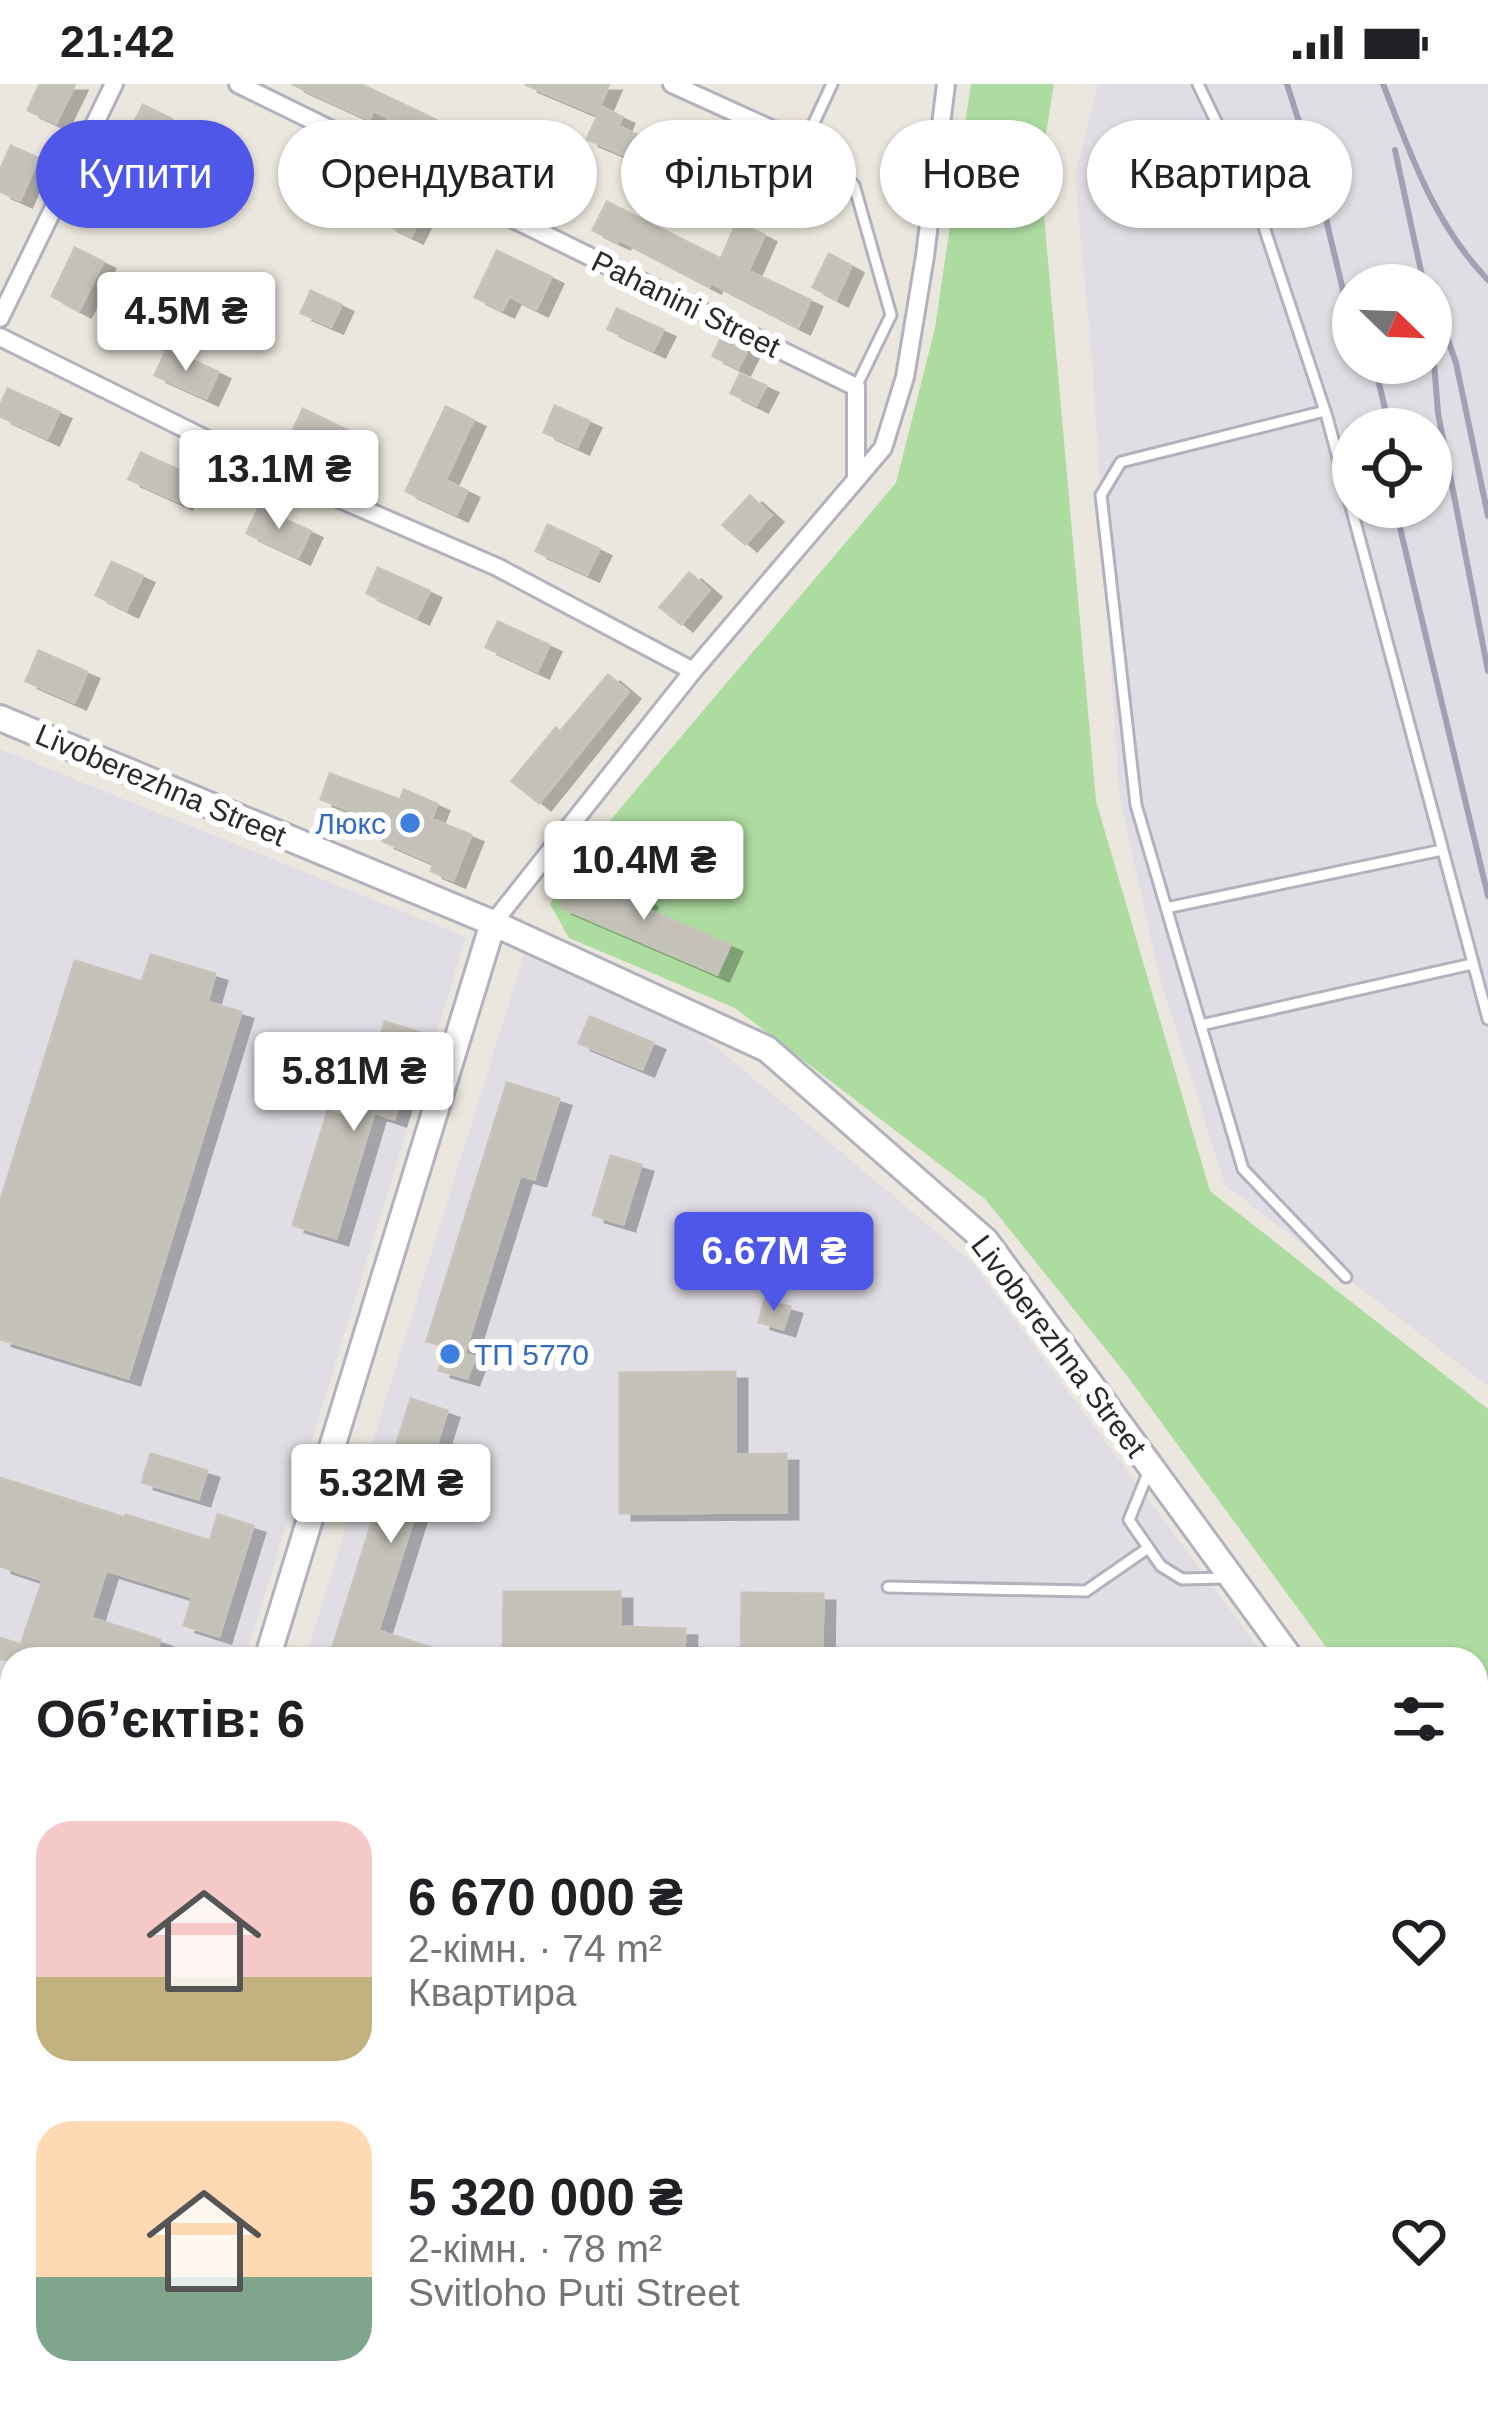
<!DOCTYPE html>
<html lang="uk">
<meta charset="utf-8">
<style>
body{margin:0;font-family:Helvetica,sans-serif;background:#f6f6f6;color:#202124;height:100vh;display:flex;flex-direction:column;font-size:45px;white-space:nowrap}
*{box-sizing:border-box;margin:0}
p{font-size:39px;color:#757577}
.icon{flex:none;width:66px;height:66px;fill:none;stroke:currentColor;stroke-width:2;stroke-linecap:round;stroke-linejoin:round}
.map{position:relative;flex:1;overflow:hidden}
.sheet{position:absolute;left:0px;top:1563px;width:1488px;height:771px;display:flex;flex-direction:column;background:#fff;border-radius:36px 36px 0 0;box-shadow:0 3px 9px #0004}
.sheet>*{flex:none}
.top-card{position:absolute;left:36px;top:36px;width:1416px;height:108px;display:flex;gap:24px}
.needle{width:78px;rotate:113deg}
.controls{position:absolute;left:1332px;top:180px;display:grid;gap:24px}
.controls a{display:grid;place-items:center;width:120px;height:120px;border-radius:50%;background:#fff;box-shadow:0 3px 9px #0004;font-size:60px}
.price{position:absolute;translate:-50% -102px;padding:0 27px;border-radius:12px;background:#fff;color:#222;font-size:39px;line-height:78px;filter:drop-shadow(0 3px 6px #0008)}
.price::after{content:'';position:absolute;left:50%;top:72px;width:36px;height:27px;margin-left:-18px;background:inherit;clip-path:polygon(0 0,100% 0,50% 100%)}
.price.current{background:#4e57e8;color:#fff}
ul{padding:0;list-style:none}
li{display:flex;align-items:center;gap:36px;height:300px;padding:0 36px}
li span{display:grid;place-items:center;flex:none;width:336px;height:240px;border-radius:36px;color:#555}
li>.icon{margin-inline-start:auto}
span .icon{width:144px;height:144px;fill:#fffc;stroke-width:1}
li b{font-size:51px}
h2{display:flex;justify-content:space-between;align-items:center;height:144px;padding:0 36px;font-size:51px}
.chip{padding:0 42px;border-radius:54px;background:#fff;box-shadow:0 3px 9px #0004;font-size:42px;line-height:108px}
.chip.current{background:#4e57e8;color:#fff}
.status{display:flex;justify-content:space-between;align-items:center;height:84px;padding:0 60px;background:#fff;direction:ltr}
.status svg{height:33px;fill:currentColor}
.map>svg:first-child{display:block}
.industrial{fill:#e0dee4;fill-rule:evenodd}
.green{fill:#addca0}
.building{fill:#c4c1b9;stroke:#c6c3b8;stroke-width:3;filter:url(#shadow)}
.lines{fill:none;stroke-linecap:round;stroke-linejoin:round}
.lane-casing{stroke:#b1b2bd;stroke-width:15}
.street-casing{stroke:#b1b2bd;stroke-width:22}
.secondary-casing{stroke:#b1b2bd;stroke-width:30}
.lane{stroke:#fff;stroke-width:9}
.street{stroke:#fff;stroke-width:16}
.secondary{stroke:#fff;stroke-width:24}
.rail{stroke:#a1a1b3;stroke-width:6}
.shop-dot{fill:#3f7fe0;stroke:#fff;stroke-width:4.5}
.labels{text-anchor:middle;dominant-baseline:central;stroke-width:12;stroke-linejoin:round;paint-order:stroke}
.street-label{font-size:30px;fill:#2a2a2a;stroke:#fff}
.shop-label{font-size:30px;fill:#366cbe;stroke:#fff;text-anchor:end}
</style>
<div class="status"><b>21:42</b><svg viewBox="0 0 49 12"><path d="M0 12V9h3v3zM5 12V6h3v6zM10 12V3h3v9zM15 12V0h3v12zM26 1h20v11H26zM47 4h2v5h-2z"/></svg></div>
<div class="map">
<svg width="1488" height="2332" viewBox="0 0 1488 2332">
<defs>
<filter id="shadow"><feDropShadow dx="12" dy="7" stdDeviation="0" flood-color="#0004"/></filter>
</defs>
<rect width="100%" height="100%" fill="#ebe7de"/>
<path class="industrial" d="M1098,0H1488V1302L1225,1101L1159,891L1119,710L1092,277L1075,91ZM1353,201H1431V279H1353ZM1353,345H1431V423H1353Z
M0,665L466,853L245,1575H12V2322H18L15,2332H0Z
M524,871L697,947L972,1178L1267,1575H305Z
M74,2322H851L848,2332H70Z"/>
<path class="green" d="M971,0H1054L1040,87L1096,717L1210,1107L1488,1325V1783L1476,1766V1575H1335L1125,1289L985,1115L735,924L569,854L550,820L574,779L896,399L935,244Z
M1476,1856L1488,1873V2332H1402V2322H1476Z"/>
<path class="building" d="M40,0H75L56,39L28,26Z
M292,0H360L524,78L526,75L546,85L532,114L400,50L404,41L373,26L369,35Z
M525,0H609L596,30Z
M143,21L171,35L147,83L119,69Z
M602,23L622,33L618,42L665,64L656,84L587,55Z
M11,62L38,74L20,116L0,107V87Z
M607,118L721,175L737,138L764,151L748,187L810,216L798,243L710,198L709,202L619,155L618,158L593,146Z
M396,120L421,132L411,152L386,140Z
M75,164L103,178L79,226L52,212Z
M497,167L551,193L536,225L509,212L502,226L475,213Z
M829,170L851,182L836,215L813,203Z
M311,207L341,221L331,242L301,229Z
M617,225L663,246L653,266L608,245Z
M722,252L748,264L738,284L713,272Z
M167,265L218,288L206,314L155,291Z
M740,290L766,302L756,321L731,309Z
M8,305L59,328L47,354L0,332V322Z
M555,322L589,337L577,363L544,348Z
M446,323L473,336L445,396L467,407L456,430L406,407Z
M303,325L353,349L341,374L291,351Z
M141,369L192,392L180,418L129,395Z
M750,412L771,431L745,460L723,441Z
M259,424L310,447L298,473L247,449Z
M548,441L599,465L587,490L536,467Z
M112,478L142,492L126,526L96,511Z
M378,484L429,507L417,533L367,509Z
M689,489L709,506L681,540L660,523Z
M498,538L549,561L537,587L486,563Z
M39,567L87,588L74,618L26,597Z
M608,591L628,608L539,719L512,697L556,644L560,648Z
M330,690L400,716L404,706L437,720L431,735L471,751L453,796L431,787L434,779L383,757L390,741L321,715Z
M587,791L645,816L642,823L730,861L717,890L561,823L573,798L582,802Z
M151,871L215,890L207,918L241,928L128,1294L0,1255V1119L75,877L142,898Z
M590,933L653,959L642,985L579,959Z
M385,938L421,949L394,1035L374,1028L336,1154L293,1141L328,1027L355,1036Z
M507,999L559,1015L534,1095L520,1091L464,1270L475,1273L467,1294L439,1286L448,1263L427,1257Z
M611,1072L641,1081L623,1140L593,1131Z
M765,1216L790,1223L783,1245L759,1238Z
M735,1288V1371L786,1370V1428L620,1429V1289Z
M411,1315L447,1327L378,1547L455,1571V1575H329Z
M151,1370L207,1387L198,1415L142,1398Z
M0,1394L125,1434L126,1431L210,1457L218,1431L253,1442L219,1552L184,1541L193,1513L106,1486L91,1534L160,1556L154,1575H0V1554L21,1561L43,1496L0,1482Z
M504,1508H620V1543L685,1545L684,1575H642L643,1566H565V1575H503Z
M742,1509L823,1510L822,1575H741Z"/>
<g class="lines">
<g class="lane-casing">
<path id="lane" d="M832,0L804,60L854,101L891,231L856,303
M1198,0L1258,125L1327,333L1488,935
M1325,327L1121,378L1101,411L1136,721L1243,1085L1346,1193
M1166,824L1442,766
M1201,941L1472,880
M1150,1384L1129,1436L1161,1482L1182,1495L1226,1494
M888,1503L1086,1507L1148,1464
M1325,2322L1333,2332"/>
</g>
<g class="street-casing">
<path id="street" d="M238,0L856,303V396
M672,0L804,60
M0,234L114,0
M0,253L238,371L497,483L693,587
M493,839L693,587L883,364L905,293L925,172L946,0
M1476,2094L1488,2074
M1069,2332L1072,2322
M1369,2332L1373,2322"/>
</g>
<g class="secondary-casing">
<path id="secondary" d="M0,634L493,839L767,965L986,1157L1291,1575
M267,1575L493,839
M1476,1829L1488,1845
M35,2332L38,2322"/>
</g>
<use href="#lane" class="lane"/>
<use href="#street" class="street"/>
<use href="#secondary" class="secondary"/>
<path class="rail" d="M1287,0L1314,85L1353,248
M1383,0C1411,71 1434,140 1488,196
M1395,66L1424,201
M1431,207L1456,279L1488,432
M1431,241L1438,329L1488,587
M1374,279L1390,345
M1395,423L1488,812"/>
</g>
<g class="shop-dot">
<circle cx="410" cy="739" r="12"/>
<circle cx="450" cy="1270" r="12"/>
</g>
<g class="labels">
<g class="street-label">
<text transform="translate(686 220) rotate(26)">Pahanini Street</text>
<text transform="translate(161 701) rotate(23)">Livoberezhna Street</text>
<text transform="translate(1059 1262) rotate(53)">Livoberezhna Street</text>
</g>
<g class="shop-label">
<text x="386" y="739">Люкс</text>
<text x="474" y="1270" text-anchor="start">ТП 5770</text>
</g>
</g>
</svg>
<div class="controls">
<a><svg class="needle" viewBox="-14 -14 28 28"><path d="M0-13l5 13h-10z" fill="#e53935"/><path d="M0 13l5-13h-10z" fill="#757577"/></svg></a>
<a><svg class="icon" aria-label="locate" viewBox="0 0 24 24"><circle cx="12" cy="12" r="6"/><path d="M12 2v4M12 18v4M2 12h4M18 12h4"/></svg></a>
</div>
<b class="price" style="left:186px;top:290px">4.5M ₴</b>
<b class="price" style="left:279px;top:448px">13.1M ₴</b>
<b class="price" style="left:644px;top:839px">10.4M ₴</b>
<b class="price" style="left:354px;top:1050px">5.81M ₴</b>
<b class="price current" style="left:774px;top:1230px">6.67M ₴</b>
<b class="price" style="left:391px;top:1462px">5.32M ₴</b>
<div class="top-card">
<a class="chip current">Купити</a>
<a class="chip">Орендувати</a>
<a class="chip">Фільтри</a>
<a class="chip">Нове</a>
<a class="chip">Квартира</a>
</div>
<section class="sheet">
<h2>Об’єктів: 6<svg class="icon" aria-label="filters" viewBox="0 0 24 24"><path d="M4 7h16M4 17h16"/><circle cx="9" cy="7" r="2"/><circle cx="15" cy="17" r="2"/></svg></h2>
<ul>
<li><span style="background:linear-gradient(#f6c9c9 65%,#c2b280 0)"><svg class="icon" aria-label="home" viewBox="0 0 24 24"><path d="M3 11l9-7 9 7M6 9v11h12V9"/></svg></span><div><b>6 670 000 ₴</b><p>2-кімн. · 74 m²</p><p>Квартира</p></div><svg class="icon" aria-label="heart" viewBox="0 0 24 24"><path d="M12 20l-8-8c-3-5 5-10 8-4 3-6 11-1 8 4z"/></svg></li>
<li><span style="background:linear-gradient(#ffd9b3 65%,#7fa58c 0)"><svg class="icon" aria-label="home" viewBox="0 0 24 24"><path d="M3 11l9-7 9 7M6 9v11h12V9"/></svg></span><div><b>5 320 000 ₴</b><p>2-кімн. · 78 m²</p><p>Svitloho Puti Street</p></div><svg class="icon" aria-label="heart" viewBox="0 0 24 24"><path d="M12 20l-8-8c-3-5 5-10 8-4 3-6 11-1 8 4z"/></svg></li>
</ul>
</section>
</div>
